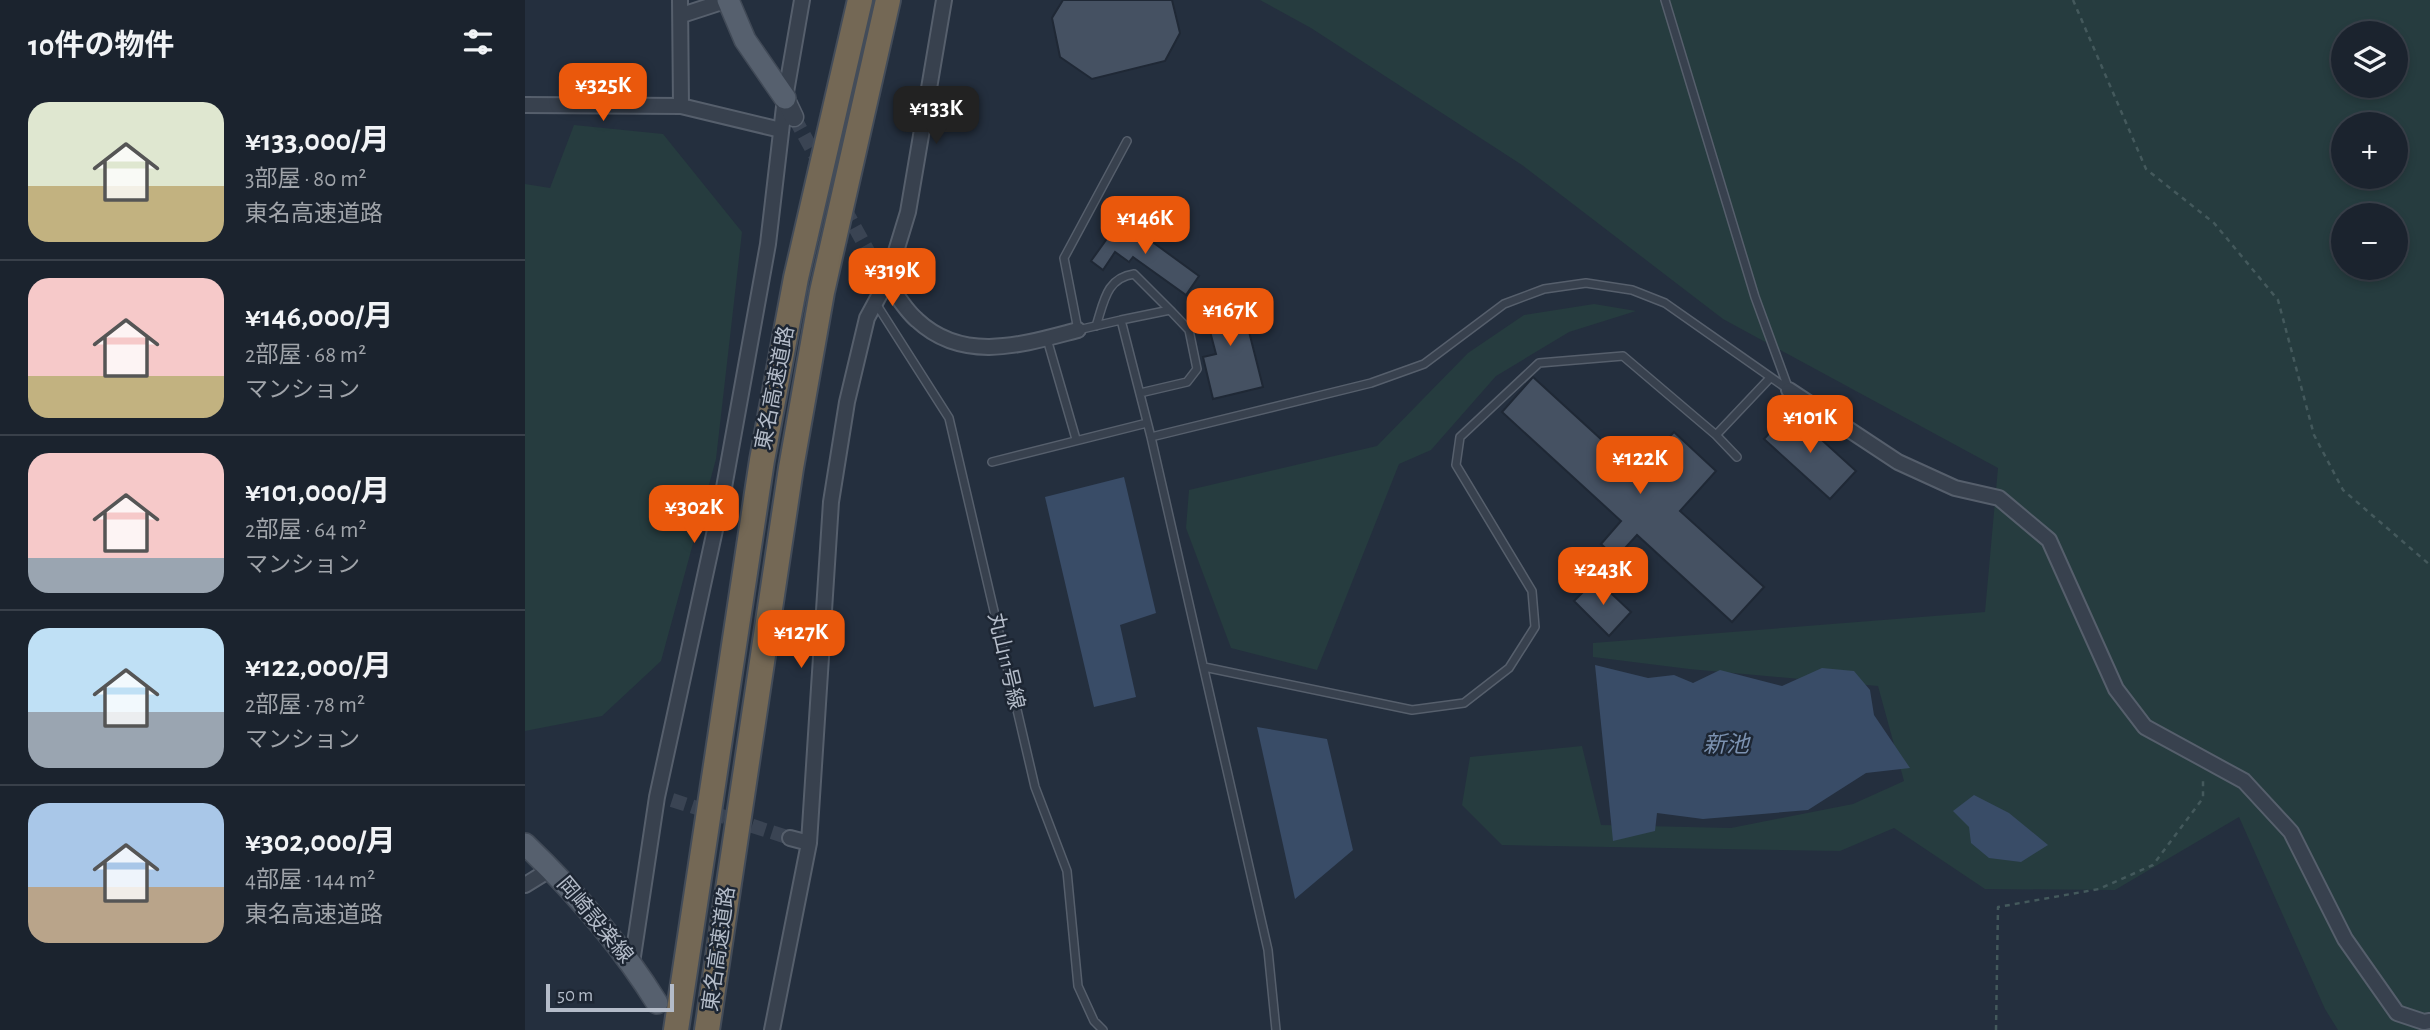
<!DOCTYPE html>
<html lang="ja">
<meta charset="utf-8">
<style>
body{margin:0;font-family:"Alegreya Sans","Noto Sans JP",sans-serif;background:#282f3a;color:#f1f3f6;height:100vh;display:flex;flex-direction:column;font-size:26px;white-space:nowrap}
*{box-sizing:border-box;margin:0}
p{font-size:23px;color:#a0a4aa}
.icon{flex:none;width:38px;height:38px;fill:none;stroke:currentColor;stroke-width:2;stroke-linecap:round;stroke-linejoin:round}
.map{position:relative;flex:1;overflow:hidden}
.sheet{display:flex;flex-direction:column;background:#1b232e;width:525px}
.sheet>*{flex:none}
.fabs{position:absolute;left:1806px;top:21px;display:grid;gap:14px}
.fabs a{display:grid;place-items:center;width:77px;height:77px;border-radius:50%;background:#1b232e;box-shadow:0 4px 10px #0003,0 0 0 2px #39404a;font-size:35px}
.scale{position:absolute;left:21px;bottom:18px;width:128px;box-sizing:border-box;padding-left:7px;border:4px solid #b4bcc9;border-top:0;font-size:19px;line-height:24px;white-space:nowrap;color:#b4bcc9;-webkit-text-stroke:5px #1d2633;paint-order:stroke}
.price{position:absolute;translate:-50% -60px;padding:0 16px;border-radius:14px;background:#ea580c;color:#fff;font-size:23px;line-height:46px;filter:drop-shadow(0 2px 4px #0008)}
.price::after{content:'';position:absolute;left:50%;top:42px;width:21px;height:16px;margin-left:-10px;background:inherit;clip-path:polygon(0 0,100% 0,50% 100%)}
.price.selected{background:#222;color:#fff}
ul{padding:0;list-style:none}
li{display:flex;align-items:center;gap:21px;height:175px;padding:0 28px}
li+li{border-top:2px solid #39404a}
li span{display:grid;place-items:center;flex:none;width:196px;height:140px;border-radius:21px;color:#555}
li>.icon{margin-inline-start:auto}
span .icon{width:84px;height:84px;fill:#fffc;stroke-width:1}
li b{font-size:30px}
h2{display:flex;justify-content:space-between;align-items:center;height:84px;padding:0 28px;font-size:30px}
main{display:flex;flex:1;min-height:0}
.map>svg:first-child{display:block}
.green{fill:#263c3f;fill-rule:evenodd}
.water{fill:#394c67}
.building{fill:#455162;stroke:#1f2835;stroke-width:2}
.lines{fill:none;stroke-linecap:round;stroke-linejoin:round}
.minor-tunnel{stroke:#3a4453;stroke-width:14;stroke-dasharray:14 7;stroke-linecap:butt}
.service-casing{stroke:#565f6c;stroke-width:10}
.minor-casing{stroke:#565f6c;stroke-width:18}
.tertiary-casing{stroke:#565f6c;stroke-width:21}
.primary-casing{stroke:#414a57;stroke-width:24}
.motorway-casing{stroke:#434c59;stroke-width:28}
.path{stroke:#44595c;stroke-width:2.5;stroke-dasharray:5 5;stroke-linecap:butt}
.service{stroke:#38414e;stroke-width:7}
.minor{stroke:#38414e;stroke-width:14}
.tertiary{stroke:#38414e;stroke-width:18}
.primary{stroke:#56606e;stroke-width:21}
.motorway{stroke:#746855;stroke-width:24}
.labels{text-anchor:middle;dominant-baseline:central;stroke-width:5;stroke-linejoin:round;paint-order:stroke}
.street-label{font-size:21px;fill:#b4bcc9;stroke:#1d2633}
.water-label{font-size:23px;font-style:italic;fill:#7c92b1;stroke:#1d2633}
</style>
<main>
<section class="sheet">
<h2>10件の物件<svg class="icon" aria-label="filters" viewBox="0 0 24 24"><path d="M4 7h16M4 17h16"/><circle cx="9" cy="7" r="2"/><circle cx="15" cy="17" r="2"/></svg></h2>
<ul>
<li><span style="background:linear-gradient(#dfe7d0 60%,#c2b280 0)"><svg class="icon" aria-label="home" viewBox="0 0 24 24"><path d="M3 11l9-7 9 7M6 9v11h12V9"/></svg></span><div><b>¥133,000/月</b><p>3部屋 · 80 m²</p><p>東名高速道路</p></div></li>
<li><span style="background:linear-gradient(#f6c9c9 70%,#c2b280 0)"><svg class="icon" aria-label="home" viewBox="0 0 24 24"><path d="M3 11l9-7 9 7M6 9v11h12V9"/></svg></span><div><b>¥146,000/月</b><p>2部屋 · 68 m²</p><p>マンション</p></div></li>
<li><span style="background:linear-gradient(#f6c9c9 75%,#9aa5b1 0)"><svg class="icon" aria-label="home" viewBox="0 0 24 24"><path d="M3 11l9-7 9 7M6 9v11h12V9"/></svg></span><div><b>¥101,000/月</b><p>2部屋 · 64 m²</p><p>マンション</p></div></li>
<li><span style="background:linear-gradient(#bfe0f5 60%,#9aa5b1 0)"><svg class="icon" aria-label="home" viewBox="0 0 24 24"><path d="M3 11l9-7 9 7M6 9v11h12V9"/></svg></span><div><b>¥122,000/月</b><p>2部屋 · 78 m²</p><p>マンション</p></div></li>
<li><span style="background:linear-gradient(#a9c7e8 60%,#b9a48a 0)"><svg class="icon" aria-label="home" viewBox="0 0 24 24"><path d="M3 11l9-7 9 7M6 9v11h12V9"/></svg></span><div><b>¥302,000/月</b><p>4部屋 · 144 m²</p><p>東名高速道路</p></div></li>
</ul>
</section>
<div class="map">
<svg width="1905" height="1030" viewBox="0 0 1905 1030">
<rect width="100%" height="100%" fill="#242f3e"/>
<path class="green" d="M735,0H1905V1030H1813L1800,1009L1714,817L1590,890L1460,889L1369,828L1315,851L977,845L937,805L945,757L1057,746L1076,825L1206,828L1328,804L1379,781L1353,686L1164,669L1068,657V643L1460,612L1473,468L1198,319L997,165L786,28ZM1818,33H1871V86H1818ZM1818,124H1871V177H1818ZM1818,215H1871V268H1818Z
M49,125L138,134L217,232L191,459L136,661L77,716L0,731V184L25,188Z
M1069,304L1111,311L1044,332L971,376L906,450L874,464L792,670L706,648L661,528L664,490L852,446L943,353L999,315Z"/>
<path class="water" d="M599,477L631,613L595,625L611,697L569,707L520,497Z
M1070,665L1123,678L1149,675L1168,683L1195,670L1257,686L1297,668L1329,671L1345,690L1349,715L1385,768L1341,773L1283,810L1178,819L1132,813L1130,831L1088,841Z
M732,727L802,739L828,850L770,899Z
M1449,795L1484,813L1523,845L1496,862L1464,858L1446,843L1444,827L1428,811Z"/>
<path class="building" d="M538,0H647L655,33L640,61L567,79L535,57L527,18Z
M596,219L674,276L661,295L608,257L604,262L590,252L578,270L566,261Z
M714,292L738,387L688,399L678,357L691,354L677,301Z
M1008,377L1112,472L1149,432L1191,471L1155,511L1239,587L1207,622L1112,535L1091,558L1076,544L1096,521L977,412Z
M1265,411L1331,471L1305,499L1239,439Z
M1071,579L1106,612L1084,636L1049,601Z"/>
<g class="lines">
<path class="minor-tunnel" d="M269,117L349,262
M147,800L265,838"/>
<g class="service-casing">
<path id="service" d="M1140,0L1230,297L1264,390
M602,141L539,258L553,330L596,320L626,437L743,950L751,1030
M350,302L424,418L510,787L542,871L553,986L569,1021L578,1030
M596,320L645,310L664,330L672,369L662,382L615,393
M571,326C579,302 581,278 609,274L645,310
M522,339L551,439
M1191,435L1245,378
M626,437L846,383L899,364L979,304L1019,289L1061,283L1107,290L1140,303L1264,390
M467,462L622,423
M679,667L887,710L939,703L984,668L1010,627L1007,591L931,465L935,437L1014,363L1098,356L1191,435L1212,457"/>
</g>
<g class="minor-casing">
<path id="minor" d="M155,0L156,106
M157,15L203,0
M0,105L156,106L256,130
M362,281C371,294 380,310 392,320C439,364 499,344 553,330
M1264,390L1373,462L1430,488L1474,498L1524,540L1591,689L1620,727L1719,781L1766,832L1820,939L1872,1013L1899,1022L1905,1021
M265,838L284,843
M0,885L26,869
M107,963L132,797L198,493L243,244L260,98L277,0
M247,1030L284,843L306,502L322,402L342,318L362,281L383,212L419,0"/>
</g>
<g class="tertiary-casing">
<path id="tertiary" d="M260,98L269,117
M349,262L362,281"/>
</g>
<g class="primary-casing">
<path id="primary" d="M203,0L220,40L260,98
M0,844C49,891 96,945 132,1003"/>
</g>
<g class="motorway-casing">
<path id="motorway" d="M151,1030L237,460L271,278L335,0
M182,1030L266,468L297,292L363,0"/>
</g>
<path class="path" d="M1548,0L1621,169L1689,223L1753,300L1789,435L1818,490L1905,565
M1471,1030L1473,907L1574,889L1628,865L1678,798V778"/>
<use href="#service" class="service"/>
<use href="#minor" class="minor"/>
<use href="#tertiary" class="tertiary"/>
<use href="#primary" class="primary"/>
<use href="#motorway" class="motorway"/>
</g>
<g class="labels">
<g class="street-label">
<text transform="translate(250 388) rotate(-79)">東名高速道路</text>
<text transform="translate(481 661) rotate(77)">丸山11号線</text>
<text transform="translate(70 920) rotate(50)">岡崎設楽線</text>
<text transform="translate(194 949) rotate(-82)">東名高速道路</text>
</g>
<g class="water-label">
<text x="1201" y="745">新池</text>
</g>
</g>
</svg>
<div class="fabs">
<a><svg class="icon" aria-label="layers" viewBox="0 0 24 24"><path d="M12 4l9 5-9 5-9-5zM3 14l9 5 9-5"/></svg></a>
<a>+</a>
<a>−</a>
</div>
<div class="scale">50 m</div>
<b class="price" style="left:78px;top:123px">¥325K</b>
<b class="price selected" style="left:411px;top:146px">¥133K</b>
<b class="price" style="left:620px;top:256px">¥146K</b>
<b class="price" style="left:367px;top:308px">¥319K</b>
<b class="price" style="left:705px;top:348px">¥167K</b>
<b class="price" style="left:1285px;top:455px">¥101K</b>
<b class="price" style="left:1115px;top:496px">¥122K</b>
<b class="price" style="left:169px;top:545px">¥302K</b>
<b class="price" style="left:1078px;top:607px">¥243K</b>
<b class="price" style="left:276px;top:670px">¥127K</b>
</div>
</main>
